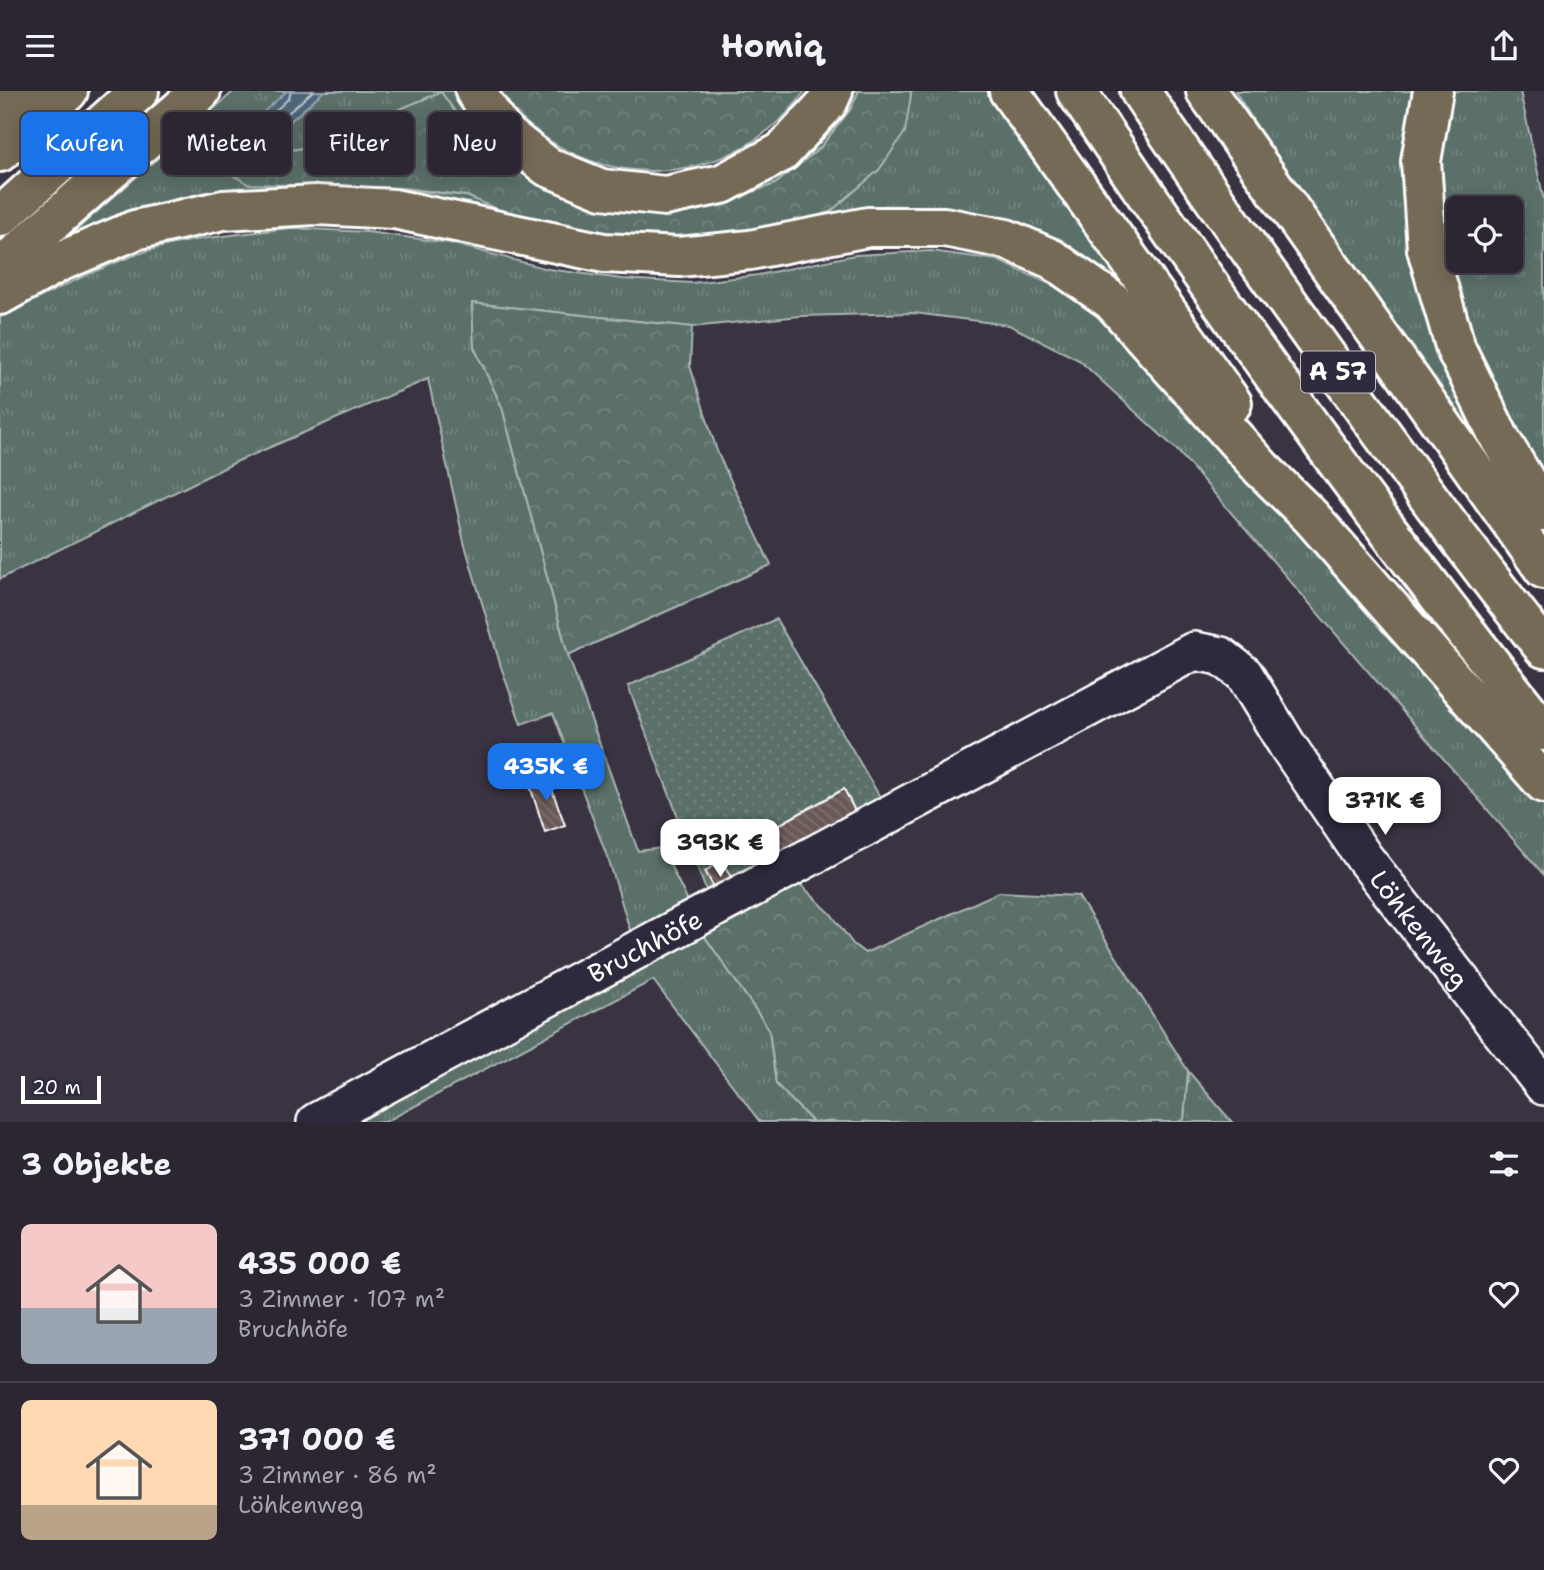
<!DOCTYPE html>
<html lang="de">
<meta charset="utf-8">
<style>
body{margin:0;font-family:"Shantell Sans",sans-serif;background:#38323e;color:#f1f3f6;height:100vh;display:flex;flex-direction:column;font-size:26px;white-space:nowrap}
*{box-sizing:border-box;margin:0}
p{font-size:23px;color:#a6a5ac}
.icon{flex:none;width:38px;height:38px;fill:none;stroke:currentColor;stroke-width:2;stroke-linecap:round;stroke-linejoin:round}
.map{position:relative;height:1031px;overflow:hidden}
.drawer{display:flex;flex-direction:column;background:#2c2632;flex:1}
.drawer>*{flex:none}
.top-card{position:absolute;left:21px;top:21px;width:700px;height:63px;display:flex;gap:14px}
.controls{position:absolute;left:1446px;top:105px;display:grid;gap:14px}
.controls a{display:grid;place-items:center;width:77px;height:77px;border-radius:10px;background:#2c2632;box-shadow:0 4px 18px #0003,0 0 0 2px #48434d;font-size:35px}
.scale{position:absolute;left:21px;bottom:18px;width:80px;box-sizing:border-box;padding-left:7px;border:4px solid #fff;border-top:0;font-size:19px;line-height:24px;white-space:nowrap;color:#fff;-webkit-text-stroke:5px #2f2a3d;paint-order:stroke}
.price{position:absolute;translate:-50% -60px;padding:0 16px;border-radius:14px;background:#fff;color:#222;font-size:23px;line-height:46px;filter:drop-shadow(0 2px 4px #0008)}
.price::after{content:'';position:absolute;left:50%;top:42px;width:21px;height:16px;margin-left:-10px;background:inherit;clip-path:polygon(0 0,100% 0,50% 100%)}
.price.current{background:#1a73e8;color:#fff}
ul{padding:0;list-style:none}
li{display:flex;align-items:center;gap:21px;height:175px;padding:0 21px}
li+li{border-top:2px solid #48434d}
li span{display:grid;place-items:center;flex:none;width:196px;height:140px;border-radius:10px;color:#555}
li>.icon{margin-inline-start:auto}
span .icon{width:84px;height:84px;fill:#fffc;stroke-width:1}
li b{font-size:30px}
h2{display:flex;justify-content:space-between;align-items:center;height:84px;padding:0 21px;font-size:30px}
.tag{padding:0 24px;border-radius:10px;background:#2c2632;box-shadow:0 4px 18px #0003,0 0 0 2px #48434d;font-size:24px;line-height:63px}
.tag.current{background:#1a73e8;color:#fff}
header{display:flex;justify-content:space-between;align-items:center;height:91px;padding:0 21px;background:#2c2632;font-size:32px;font-weight:700}
.map>svg:first-child{display:block}
.grass{fill:url(#grass-tufts);stroke:#acb7b4;stroke-width:2;fill-rule:evenodd}
.forest{fill:url(#forest-crowns);stroke:#acb7b4;stroke-width:2}
.park{fill:url(#park-dots);stroke:#acb7b4;stroke-width:2}
.water{fill:#4e6679;stroke:#95a3af;stroke-width:2}
.lines{fill:none;stroke-linecap:round;stroke-linejoin:round}
.shore{stroke:#b8c2c9;stroke-width:2}
.building{fill:url(#building-back-hatch);stroke:#fff;stroke-width:2}
.minor-casing{stroke:#fff;stroke-width:42}
.highway-casing{stroke:#fff;stroke-width:44}
.minor{stroke:#2f2a3d;stroke-width:37}
.highway{stroke:#746b55;stroke-width:38}
.labels{text-anchor:middle;dominant-baseline:central;stroke-width:5;stroke-linejoin:round;paint-order:stroke}
.shield{fill:#2f2a3d;stroke:#c1bfc5;stroke-width:2}
.shield-label{font-size:24px;font-weight:bold;fill:#fff}
.street-label{font-size:26px;fill:#fff;stroke:#2f2a3d}
</style>
<header><svg class="icon" aria-label="menu" viewBox="0 0 24 24"><path d="M4 6h16M4 12h16M4 18h16"/></svg>Homiq<svg class="icon" aria-label="share" viewBox="0 0 24 24"><path d="M12 15V3M7 8l5-5 5 5M5 13v7h14v-7"/></svg></header>
<div class="map">
<svg width="1544" height="1031" viewBox="0 0 1544 1031">
<defs>
<pattern id="grass-tufts" width="24" height="20" patternUnits="userSpaceOnUse" patternTransform="scale(1.75)"><rect width="24" height="20" fill="#5a6f69"/><path d="M3 7l-1-3M5 7V3M7 7l1-3M15 17l-1-3M17 17v-4M19 17l1-3" fill="none" stroke="#738580"/></pattern>
<pattern id="forest-crowns" width="20" height="18" patternUnits="userSpaceOnUse" patternTransform="scale(1.75)"><rect width="20" height="18" fill="#5a6f69"/><path d="M2 6a3 3 0 1 1 6 0M12 15a3 3 0 1 1 6 0" fill="none" stroke="#738580"/></pattern>
<pattern id="park-dots" width="8" height="8" patternUnits="userSpaceOnUse" patternTransform="scale(1.75)"><rect width="8" height="8" fill="#5a6f69"/><path d="M2 2h.1M6 6h.1" fill="none" stroke="#738580" stroke-width="1.8" stroke-linecap="round"/></pattern>
<pattern id="building-back-hatch" width="6" height="6" patternUnits="userSpaceOnUse" patternTransform="scale(1.75)"><rect width="6" height="6" fill="#685856"/><path d="M-1 5l2 2M0 0l6 6M5-1l2 2" fill="none" stroke="#7f716f"/></pattern>
</defs>
<rect width="100%" height="100%" fill="#3a3342"/>
<filter id="ink" filterUnits="userSpaceOnUse"><feTurbulence type="fractalNoise" baseFrequency=".0143" numOctaves="2"/><feDisplacementMap in="SourceGraphic" scale="14" xChannelSelector="R" yChannelSelector="G"/><feConvolveMatrix kernelMatrix="1 2 1 2 8 2 1 2 1" color-interpolation-filters="sRGB"/></filter>
<g filter="url(#ink)">
<path class="grass" d="M234,0H462L496,46L693,106L841,0H859L850,19L820,57L775,93L708,117L609,120L539,93L476,50L441,1L309,56L268,63L240,56L223,60L224,79L467,105L534,134L430,116L65,149Z
M910,0H993L1119,189L1115,192L1067,158L781,136L911,4Z
M1235,0H1520L1544,109V434L1333,159ZM1458,117H1510V170H1458Z
M291,137L367,141L450,152L548,178L622,188L692,192L758,184L855,164L931,160L997,169L1054,195L1116,237L1544,713V784L1176,358L1079,269L1009,234L914,222L800,225L692,236L472,212L474,256L502,316L568,564L638,760L662,757L692,819L635,856L611,776L553,622L521,633L501,576L464,451L428,288L238,370L0,488V226C48,203 96,177 147,160C193,146 243,143 291,137Z
M701,840L769,938L776,993L813,1031H760L653,889L385,1031H335Z
M1188,980L1232,1031H1179L1184,1027Z"/>
<path class="forest" d="M499,0H805C738,96 602,107 519,25C512,18 506,8 499,0Z
M859,0H910L911,4L905,41L879,79L830,121L781,136L632,155L534,134L467,105L404,97L248,93L224,79L223,60L240,56L268,63L309,56L441,1L476,50L539,93L609,120L708,117L775,93L820,57L850,19Z
M472,212L692,236L690,275L718,363L771,474L568,564L502,316L474,256Z
M797,790L831,823L853,853L865,862L999,801L1078,805L1188,980L1184,1028L1179,1031H813L776,993L769,938L701,840Z"/>
<path class="park" d="M776,528L887,718L711,812L628,595Z"/>
<path class="water" d="M287,0H324L276,43L260,24Z"/>
<g class="lines">
<path class="shore" d="M291,0L289,7L271,24L275,31L279,30L313,0"/>
</g>
<path class="building" d="M546,683L565,734L545,741L528,689Z
M844,698L856,722L758,777L744,753Z
M722,770L736,795L719,805L705,780Z"/>
<g class="lines">
<g class="minor-casing">
<g id="minor">
<path id="s1" d="M316,1031L1194,560L1221,565L1244,583L1287,654L1365,768L1544,995"/>
</g>
</g>
<g class="highway-casing">
<path id="highway" d="M475,0L503,41L548,76L602,98L665,105L722,93L782,61L828,11L833,0
M1009,0L1232,312
M1076,0C1223,220 1379,434 1544,640
M1140,0C1192,79 1248,156 1304,234C1382,343 1460,452 1544,557
M1206,0L1544,478
M1433,0L1421,70L1427,158L1456,258L1500,348L1544,421
M0,21L24,0
M0,61L68,0
M0,126L139,0
M0,177L201,0
M0,204L59,171L135,139L223,119L316,114L394,118L604,162L679,166L750,159L868,136H944L1006,148L1052,168L1112,210L1262,378L1311,426L1544,692"/>
</g>
<use href="#minor" class="minor"/>
<use href="#highway" class="highway"/>
</g>
</g>
<g class="labels">
<rect class="shield" x="1301" y="260.5" width="74" height="41" rx="5"/>
<g class="shield-label">
<text x="1338" y="281">A 57</text>
</g>
<g class="street-label">
<text stroke="none"><textPath href="#s1" startOffset="1363">Löhkenweg</textPath></text>
<text stroke="none"><textPath href="#s1" startOffset="373">Bruchhöfe</textPath></text>
</g>
</g>
</svg>
<div class="controls">
<a><svg class="icon" aria-label="locate" viewBox="0 0 24 24"><circle cx="12" cy="12" r="6"/><path d="M12 2v4M12 18v4M2 12h4M18 12h4"/></svg></a>
</div>
<div class="scale">20 m</div>
<b class="price current" style="left:546px;top:712px">435K €</b>
<b class="price" style="left:1385px;top:746px">371K €</b>
<b class="price" style="left:720px;top:788px">393K €</b>
<div class="top-card">
<a class="tag current">Kaufen</a>
<a class="tag">Mieten</a>
<a class="tag">Filter</a>
<a class="tag">Neu</a>
</div>
</div>
<section class="drawer">
<h2>3 Objekte<svg class="icon" aria-label="filters" viewBox="0 0 24 24"><path d="M4 7h16M4 17h16"/><circle cx="9" cy="7" r="2"/><circle cx="15" cy="17" r="2"/></svg></h2>
<ul>
<li><span style="background:linear-gradient(#f6c9c9 60%,#9aa5b1 0)"><svg class="icon" aria-label="home" viewBox="0 0 24 24"><path d="M3 11l9-7 9 7M6 9v11h12V9"/></svg></span><div><b>435 000 €</b><p>3 Zimmer · 107 m²</p><p>Bruchhöfe</p></div><svg class="icon" aria-label="heart" viewBox="0 0 24 24"><path d="M12 20l-8-8c-3-5 5-10 8-4 3-6 11-1 8 4z"/></svg></li>
<li><span style="background:linear-gradient(#ffd9b3 75%,#b9a48a 0)"><svg class="icon" aria-label="home" viewBox="0 0 24 24"><path d="M3 11l9-7 9 7M6 9v11h12V9"/></svg></span><div><b>371 000 €</b><p>3 Zimmer · 86 m²</p><p>Löhkenweg</p></div><svg class="icon" aria-label="heart" viewBox="0 0 24 24"><path d="M12 20l-8-8c-3-5 5-10 8-4 3-6 11-1 8 4z"/></svg></li>
</ul>
</section>
